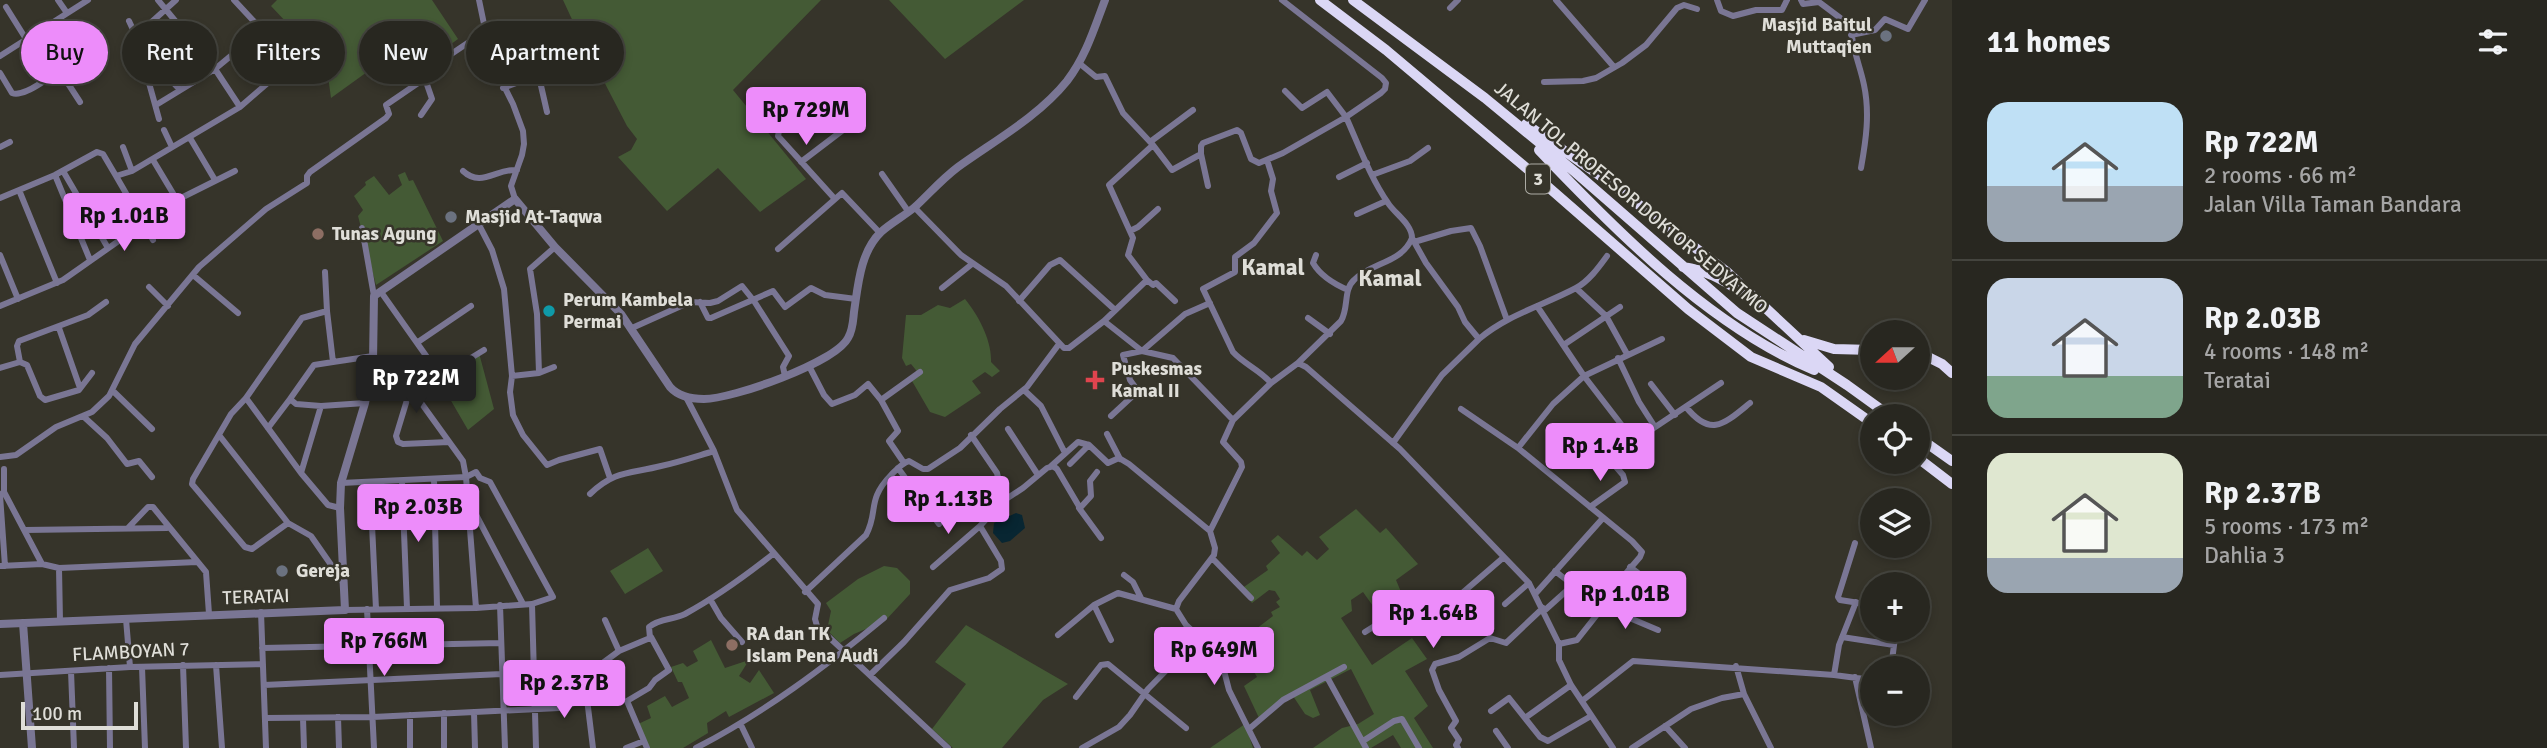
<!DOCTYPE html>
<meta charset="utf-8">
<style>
body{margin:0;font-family:Signika,sans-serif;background:#34332d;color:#f1f3f6;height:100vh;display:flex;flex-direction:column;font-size:26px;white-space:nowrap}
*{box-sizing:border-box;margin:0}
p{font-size:23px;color:#a5a5a5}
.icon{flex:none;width:38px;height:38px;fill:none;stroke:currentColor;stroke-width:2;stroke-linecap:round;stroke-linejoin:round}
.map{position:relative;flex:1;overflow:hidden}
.sheet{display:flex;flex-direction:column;background:#282720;width:595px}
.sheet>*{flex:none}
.guide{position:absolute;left:21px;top:21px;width:665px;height:63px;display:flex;gap:14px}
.needle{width:46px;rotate:249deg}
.buttons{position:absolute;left:1860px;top:320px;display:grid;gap:14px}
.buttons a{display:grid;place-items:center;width:70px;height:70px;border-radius:50%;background:#282720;box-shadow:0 4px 10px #0003,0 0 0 2px #44443e;font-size:35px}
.scale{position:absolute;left:21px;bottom:18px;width:117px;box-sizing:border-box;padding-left:7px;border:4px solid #dfded8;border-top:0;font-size:19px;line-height:24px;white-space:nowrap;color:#dfded8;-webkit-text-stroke:5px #36342a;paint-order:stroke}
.price{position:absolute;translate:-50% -60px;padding:0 16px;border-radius:7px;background:#ed8cfa;color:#111;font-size:23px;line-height:46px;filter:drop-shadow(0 2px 4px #0008)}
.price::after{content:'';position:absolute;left:50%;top:42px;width:21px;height:16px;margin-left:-10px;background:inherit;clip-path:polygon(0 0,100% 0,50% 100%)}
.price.active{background:#222;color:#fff}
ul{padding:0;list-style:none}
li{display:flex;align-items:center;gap:21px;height:175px;padding:0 35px}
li+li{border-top:2px solid #44443e}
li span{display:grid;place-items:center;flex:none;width:196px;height:140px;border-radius:21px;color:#555}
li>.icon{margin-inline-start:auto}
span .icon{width:84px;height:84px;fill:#fffc;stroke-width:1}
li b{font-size:30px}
h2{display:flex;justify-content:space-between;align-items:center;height:84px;padding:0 35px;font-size:30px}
.chip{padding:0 24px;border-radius:32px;background:#282720;box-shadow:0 4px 10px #0003,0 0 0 2px #44443e;font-size:24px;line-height:63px}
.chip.active{background:#ed8cfa;color:#111}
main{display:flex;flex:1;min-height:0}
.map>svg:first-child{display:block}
.green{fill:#445a35}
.water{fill:#082632}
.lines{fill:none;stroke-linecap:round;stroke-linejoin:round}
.minor{stroke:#7a7694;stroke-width:6}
.tertiary{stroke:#7a7694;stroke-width:8}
.motorway{stroke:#dbd7f5;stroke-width:10}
.worship-dot{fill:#6b7280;stroke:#36342a;stroke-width:2.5}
.education-dot{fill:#8d6e63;stroke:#36342a;stroke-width:2.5}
.culture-dot{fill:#0f9aa8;stroke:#36342a;stroke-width:2.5}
.health-dot{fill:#e0444e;stroke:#36342a;stroke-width:2.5}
.labels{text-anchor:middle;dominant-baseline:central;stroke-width:5;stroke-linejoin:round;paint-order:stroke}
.shield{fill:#36342a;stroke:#acaba4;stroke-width:2}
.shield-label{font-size:18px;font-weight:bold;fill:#dfded8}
.poi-label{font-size:19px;font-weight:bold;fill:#dfded8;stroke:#36342a;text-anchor:start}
.street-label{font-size:19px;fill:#dfded8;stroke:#36342a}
.quarter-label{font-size:23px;font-weight:bold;fill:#dfded8;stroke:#36342a}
</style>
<main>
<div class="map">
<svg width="1952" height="748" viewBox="0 0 1952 748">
<rect width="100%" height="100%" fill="#36342a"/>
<path class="green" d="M277,0H432L458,39L416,70L399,49L331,98L328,76L335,71L330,62L319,63L304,41L271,6Z
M563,0H821L733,90L806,179L760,212L718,168L667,211L618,157L631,150L637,139L627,126L599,72L576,85L568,69L589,56Z
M889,0H1024L945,59Z
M405,172L409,181L413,180L443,241L376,285L358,216L363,210L354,196L366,185L365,182L374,176L389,195L402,185L398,175Z
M965,299C978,315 992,340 991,362L1000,371L992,377L985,372L972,381L981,393L945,417L930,412L912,381L920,375L911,364L906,366L902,358L906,315H921L938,305L950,308Z
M479,353L494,409L468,430L439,380Z
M1356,509L1380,533L1386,528L1418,564L1396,580L1404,599L1390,607L1383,601L1373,606L1363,592L1351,600L1352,611L1341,618L1372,665L1412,638L1427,659L1405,671L1428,706L1414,718L1433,748H1401L1393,735L1371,748H1313L1342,728L1358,724L1374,714L1351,669L1310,690L1320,715L1313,718L1305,714L1293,696L1259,718L1244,686L1257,677L1241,650L1229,657L1216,643L1226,631L1235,638L1238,634L1251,646L1261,633L1256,629L1273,616L1271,612L1280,607L1276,602L1280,599L1275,591L1269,590L1252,603L1241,589L1268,570L1266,566L1280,553L1271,541L1278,535L1302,556L1307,551L1317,560L1329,549L1319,537Z
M648,548L663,571L625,594L610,571Z
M884,566L897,568L910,581V594L885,621L854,634L840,643L827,630L831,611L826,603L858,579Z
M966,625L1068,684L1043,700L1002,748H953L932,729L966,684L935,662Z
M711,640L725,668L749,660L739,676L750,683L759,670L774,693L729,717L726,711L707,723L708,733L683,748H646L636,725L651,718L647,706L665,696L672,707L689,698L682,682H678L671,667L683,663L687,667L698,661L693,651Z
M1245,724L1253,748H1210Z"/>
<path class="water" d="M1016,513L1022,515L1025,528L1010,541L1002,543L993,533L994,523Z"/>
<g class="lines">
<path class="minor" d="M58,0L67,13
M234,0L292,62L240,107
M479,0L484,24L483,44L513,104L523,131L524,144L522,155L511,186L515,199
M1556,0L1614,67
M1717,0L1721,11L1733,16L1756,10H1782L1787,0
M1801,0L1803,4L1819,2L1851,26C1851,46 1860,65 1864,85C1870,113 1866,140 1861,168
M6,7L26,39
M1450,8L1458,0
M129,21L136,36
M36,34L80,102
M1851,35L1875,30L1885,19L1908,29L1925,0
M143,50L180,90
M0,56L88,0
M292,62L306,49
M1079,63L1096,77L1105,76L1123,113L1153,145L1109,185L1133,238L1128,255L1147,280L1104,321
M0,73L12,93C28,99 66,64 79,53
M1544,82L1583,81L1596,78L1622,63L1646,45L1677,8L1684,5L1697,9
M503,88L535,76L539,77L547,112
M817,100L779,131L778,136L834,198
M156,105L215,69L262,30
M421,115L432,99L423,73L484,32
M159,119L136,36L176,0
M164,130L172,147
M190,138L215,180
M1150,142L1193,110
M1153,145L1172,170L1201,154L1208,186
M0,147L10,142
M123,147L132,171
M1201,154V146L1203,143L1237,130L1241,133L1251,159L1259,163L1283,153L1346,117L1327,92L1302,108L1285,91
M153,160L177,200
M1267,160L1273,179L1271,191L1277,213L1254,243L1235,257V272L1203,289L1233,352C1244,364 1260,370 1271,383
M801,162L843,130
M63,171L108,248
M463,171C481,188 497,168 517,170
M882,174L908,211
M55,175L90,260
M1372,175L1410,161L1428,148
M116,176L153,240
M1339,177L1367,163
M19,190L57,283
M0,198L55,175L97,152L103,154L116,176L132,171L240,107L215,69L158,0
M914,207L961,255L1006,286L1064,348H1069L1104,321L1142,351L1173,358L1233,420L1271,383L1298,363L1341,321C1349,308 1343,290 1354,280C1372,262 1402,263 1412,238C1412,224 1395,214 1388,203C1370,177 1359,146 1346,117L1381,93L1385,89L1386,83L1382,78L1282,0
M1357,214L1386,201
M479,225L492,250L504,289L512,376L510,392L513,415L523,435L547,465L559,460L600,449L610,478
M362,228L374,296
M1130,231L1138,227L1158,209
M1414,242L1451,231L1471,228L1480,246L1507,320
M778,249L842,193L880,233
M0,255L18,299
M1316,255L1313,263C1320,275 1334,284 1348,290
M325,272L327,311
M193,275L238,313
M1147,280L1153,285L1156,283L1175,301
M149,287L168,306
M942,288L972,264
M1576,288L1606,316L1627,354
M381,292L434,367L448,372L484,350
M1019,301L1050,265L1060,260L1114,309
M700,302L708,318H711L773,291L785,307L811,288L825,295L856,299
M0,306L63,280L177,200L235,171
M1537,306L1584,376L1634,441
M1308,318L1330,334
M59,328L80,388
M632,328L690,302L710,303L718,301L742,286L754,301L789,356L783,367L785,376
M1479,339C1507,315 1544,305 1576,288C1589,281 1599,267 1607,256
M418,342L471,306
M1565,344L1620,307
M1618,358L1639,402L1655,427
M20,362L27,365L40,396L45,400L79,390L92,373
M333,362L373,356
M1298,363L1306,367L1400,449L1529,583L1559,644V660L1571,685L1613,748
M809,366L824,395L832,404L855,395L868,384L881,400
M0,368L20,362L17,346L19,341L88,315L106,302
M539,373L537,314L530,269L555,247
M512,376L539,373L554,367
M1651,384L1675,415
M112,390L152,429
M410,390L396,436L398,442L403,444L449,442
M1024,390L1041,406L1065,453
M686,397L714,451L737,510L818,604L815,619L817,626L948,748
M246,398L301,473L328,505L340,508
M321,406L365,403
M1686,407C1711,438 1724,424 1750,403
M1461,409L1518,448L1632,541L1642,552L1640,557L1621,579L1607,602L1577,640L1559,644
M83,416L107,438L127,464L139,461L152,477
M1111,416L1138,391L1130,380L1123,355L1142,351L1185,314L1210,303
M1233,420L1223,442L1241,462L1242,467L1210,531L1215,548L1214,555L1179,601L1176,609L1186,625L1216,653L1222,663L1229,690L1258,748
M268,428L290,399
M1008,429L1038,475
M1107,434L1120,459
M219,435L288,523L252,549L245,547L192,484L193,479L231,414L246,398L302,318L327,311L333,362L314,365L290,399L296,404L321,406L301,473
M971,435L997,473L1003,501
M1393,443L1442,375L1479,339L1465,322L1458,307L1426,263L1412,238
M1518,448L1553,404L1584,376L1662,339
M0,457L16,455L56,427L92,412L109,396L135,344L199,267L266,209L307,183V176L310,172L386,118L389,114L386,105L424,79
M904,463L889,441L898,431L881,400L920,372
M1070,464L1089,445
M1050,467L1078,442L1089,445L1108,463L1119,458L1129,464L1210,531
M898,468L939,524
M4,469V492L0,495L5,566
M434,479L437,607
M402,481L407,608
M341,483L466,477L476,608
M370,483L376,609
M4,492L42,564
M590,494C615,470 630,474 661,466C679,462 697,456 714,451
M472,507L523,604
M1590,507L1625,482L1623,475L1610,460L1612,456L1721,383
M1079,508L1101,538
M288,523L311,536L343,582
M128,528L148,507H153L206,572L209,614
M25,530L167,528
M1855,543L1838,597L1840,600L1872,605
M1212,558L1251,598
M0,566L42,564L59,568L197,562
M933,567L980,526L1003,501L1023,488L1047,468L1053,466L1057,469L1080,508L1091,496L1090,481L1097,472
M1630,567L1668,596
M59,568L60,621
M1124,575L1133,582L1141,598
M805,592L866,535C879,511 866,501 891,475C897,469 901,464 909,461L923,469H928L960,448L1000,409L1027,387L1059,344
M1536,593L1603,518
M710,599L721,618L742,642
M1607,602L1632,619L1658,630
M1856,602L1839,645L1834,675L1872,680
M532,604L536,748
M1505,604L1529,583
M500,605L505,748
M1094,605L1111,640
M367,609L374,748
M345,610L476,608L532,604L553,597L490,482L480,478L476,472L466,477L463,461L401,375L396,372L371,375
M1544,611L1573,585L1555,571
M261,612L266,748
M126,619L130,667
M605,620L619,651
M1365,632L1419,598L1433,614L1446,607L1504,557
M1058,635L1094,605L1118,593L1176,609
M1842,637L1894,645
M262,648L501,643
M183,665L186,748
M216,665L222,748
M1736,666L1744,694L1771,748
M142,667L145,748
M109,668L110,748
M1891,668L1896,630
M71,671L74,748
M0,675L130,667L263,664
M870,675L904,642L950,590L989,578L1002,569L1001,561L980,526
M1327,677L1366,748
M1855,677L1871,748
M264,685L502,674
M1076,697L1101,665L1108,664L1186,728
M1582,701L1633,661L1834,675
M1491,711L1509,698L1540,737L1548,741L1591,716
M474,712L475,748
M444,713V748
M410,715V748
M338,717L339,748
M265,718L373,717L559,708L587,699
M303,718L304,748
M1525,718L1571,685
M741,725L752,748
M1665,726L1685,748
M1249,729L1283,700L1344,667
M1496,731L1508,748
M1363,741L1394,721L1402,719L1419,748
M593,748L587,699L577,677L578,674L600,665L619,651L650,638L649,627C660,618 673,620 685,614C718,596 744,577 773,554
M626,748L644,741
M647,748L627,701L649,688L655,680L669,670L651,637
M696,748C764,713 825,667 884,618
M1082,748L1119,727L1130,715L1148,689L1198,638
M1458,748L1456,745L1459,740L1451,728L1456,721L1439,690L1432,670L1435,664L1459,657L1490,638L1506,643L1543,608
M1632,748L1691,709L1722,698L1744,694"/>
<path class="tertiary" d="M23,623L32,748
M0,624L345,610L340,508L341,483L365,403L373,361L374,296L515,199L555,247L621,314L670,387C679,397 691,399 704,399C732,399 835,363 848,338C853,330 853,321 854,312C858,286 860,252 881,232C891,223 904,216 915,207C929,194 942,179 958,167C994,141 1038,117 1067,81C1086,56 1094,29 1105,0"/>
<path class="motorway" d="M1320,0L1386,50L1531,172L1688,309L1751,357L1821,387L1872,423
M1353,0L1485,98L1575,172L1737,313L1847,385L1890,416
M1526,124L1609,182L1727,272L1829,367
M1539,150C1617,232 1710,326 1814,370
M1683,267C1706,270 1722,279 1741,292
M1804,340L1834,349L1872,350
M1918,352L1942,364L1952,373
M1918,437L1952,461
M1918,458L1952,484"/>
</g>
<g class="worship-dot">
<circle cx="1886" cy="36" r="7"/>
<circle cx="451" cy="217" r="7"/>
<circle cx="282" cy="571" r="7"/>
</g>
<g class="education-dot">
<circle cx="318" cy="234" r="7"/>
<circle cx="732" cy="645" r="7"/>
</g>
<circle class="culture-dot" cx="549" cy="311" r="7"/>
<path class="health-dot" d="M1091.5 369.5h7v7h7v7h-7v7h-7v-7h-7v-7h7z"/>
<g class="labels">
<rect class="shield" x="1526" y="164.5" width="24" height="29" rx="5"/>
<g class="shield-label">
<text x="1538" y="179">3</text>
</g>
<g class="poi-label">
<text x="1872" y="25" text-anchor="end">Masjid Baitul<tspan x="1872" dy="22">Muttaqien</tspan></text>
<text x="465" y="217">Masjid At-Taqwa</text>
<text x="332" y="234">Tunas Agung</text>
<text x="563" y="300">Perum Kambela<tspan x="563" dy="22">Permai</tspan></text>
<text x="1111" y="369">Puskesmas<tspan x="1111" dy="22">Kamal II</tspan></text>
<text x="296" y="571">Gereja</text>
<text x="746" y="634">RA dan TK<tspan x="746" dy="22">Islam Pena Audi</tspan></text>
</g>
<g class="street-label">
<text transform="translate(1631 198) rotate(40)">JALAN TOL PROFESOR DOKTOR SEDYATMO</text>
<text transform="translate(256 597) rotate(-2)">TERATAI</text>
<text transform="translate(131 652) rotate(-3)">FLAMBOYAN 7</text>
</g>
<g class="quarter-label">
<text x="1273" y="267">Kamal</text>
<text x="1390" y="278">Kamal</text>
</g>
</g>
</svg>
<div class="buttons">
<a><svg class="needle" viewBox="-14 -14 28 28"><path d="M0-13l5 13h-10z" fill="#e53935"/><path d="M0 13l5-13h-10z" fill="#a5a5a5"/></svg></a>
<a><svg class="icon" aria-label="locate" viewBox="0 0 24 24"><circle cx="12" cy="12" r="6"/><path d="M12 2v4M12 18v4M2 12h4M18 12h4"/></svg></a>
<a><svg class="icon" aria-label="layers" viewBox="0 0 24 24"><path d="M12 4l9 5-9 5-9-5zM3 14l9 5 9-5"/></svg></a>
<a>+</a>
<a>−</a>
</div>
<div class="scale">100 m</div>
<b class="price" style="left:806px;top:147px">Rp 729M</b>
<b class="price" style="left:124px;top:253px">Rp 1.01B</b>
<b class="price active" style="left:416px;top:415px">Rp 722M</b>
<b class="price" style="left:1600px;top:483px">Rp 1.4B</b>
<b class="price" style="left:948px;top:536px">Rp 1.13B</b>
<b class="price" style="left:418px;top:544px">Rp 2.03B</b>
<b class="price" style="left:1625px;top:631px">Rp 1.01B</b>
<b class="price" style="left:1433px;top:650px">Rp 1.64B</b>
<b class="price" style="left:384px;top:678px">Rp 766M</b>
<b class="price" style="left:1214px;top:687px">Rp 649M</b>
<b class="price" style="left:564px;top:720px">Rp 2.37B</b>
<div class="guide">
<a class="chip active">Buy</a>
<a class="chip">Rent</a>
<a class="chip">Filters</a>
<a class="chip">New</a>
<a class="chip">Apartment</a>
</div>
</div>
<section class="sheet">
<h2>11 homes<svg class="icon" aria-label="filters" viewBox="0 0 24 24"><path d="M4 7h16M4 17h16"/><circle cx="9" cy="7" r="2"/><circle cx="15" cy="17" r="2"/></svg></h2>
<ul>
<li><span style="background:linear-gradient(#bfe0f5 60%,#9aa5b1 0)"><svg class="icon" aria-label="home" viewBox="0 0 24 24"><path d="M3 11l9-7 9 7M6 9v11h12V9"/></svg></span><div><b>Rp 722M</b><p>2 rooms · 66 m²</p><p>Jalan Villa Taman Bandara</p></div></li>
<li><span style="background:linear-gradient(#c9d6e8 70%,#7fa58c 0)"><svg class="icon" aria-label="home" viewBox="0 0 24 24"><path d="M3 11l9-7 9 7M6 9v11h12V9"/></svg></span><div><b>Rp 2.03B</b><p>4 rooms · 148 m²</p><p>Teratai</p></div></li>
<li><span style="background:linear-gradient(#dfe7d0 75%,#9aa5b1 0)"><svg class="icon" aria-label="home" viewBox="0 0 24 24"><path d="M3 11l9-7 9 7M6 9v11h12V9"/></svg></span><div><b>Rp 2.37B</b><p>5 rooms · 173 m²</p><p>Dahlia 3</p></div></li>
</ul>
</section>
</main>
